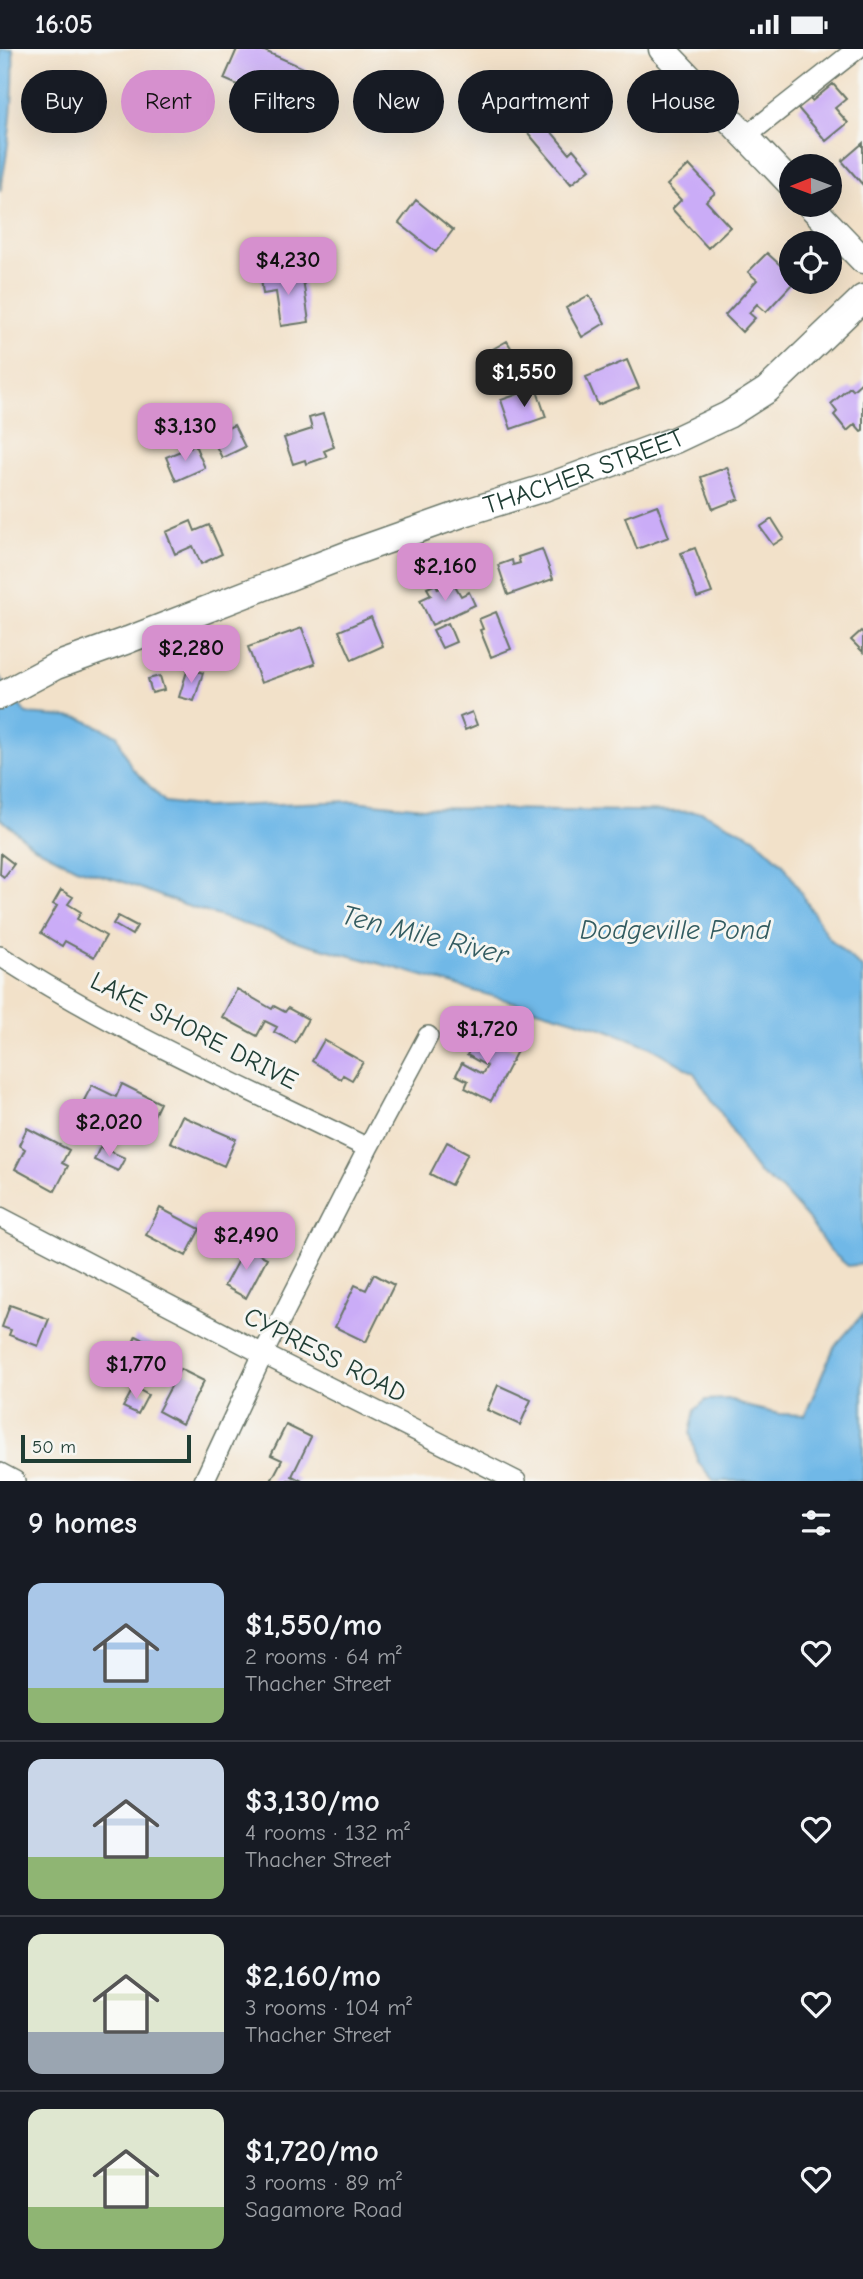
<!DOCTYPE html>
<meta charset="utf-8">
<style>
body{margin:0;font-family:"Comic Neue",sans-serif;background:#20242c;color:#f1f3f6;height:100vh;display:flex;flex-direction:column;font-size:26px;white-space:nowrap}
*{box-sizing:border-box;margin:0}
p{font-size:23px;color:#9ea1a6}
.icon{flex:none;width:38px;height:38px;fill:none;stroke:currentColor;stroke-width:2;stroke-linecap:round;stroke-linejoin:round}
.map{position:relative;height:1432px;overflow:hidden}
.drawer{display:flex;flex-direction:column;background:#171b24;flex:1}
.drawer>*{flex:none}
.hud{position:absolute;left:21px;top:21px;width:822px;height:63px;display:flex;gap:14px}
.needle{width:46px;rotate:269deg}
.tools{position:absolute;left:779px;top:105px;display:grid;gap:14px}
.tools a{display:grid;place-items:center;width:63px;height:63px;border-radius:50%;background:#171b24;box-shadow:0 7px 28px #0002;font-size:35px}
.scale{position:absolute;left:21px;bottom:18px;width:170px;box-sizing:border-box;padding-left:7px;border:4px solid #1f3d34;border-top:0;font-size:19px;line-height:24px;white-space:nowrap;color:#1f3d34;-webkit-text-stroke:5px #f6f6f2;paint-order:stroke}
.price{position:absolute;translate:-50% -60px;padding:0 16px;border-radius:14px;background:#d690ce;color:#111;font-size:23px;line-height:46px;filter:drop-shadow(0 2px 4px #0008)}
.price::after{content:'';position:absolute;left:50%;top:42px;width:21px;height:16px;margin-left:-10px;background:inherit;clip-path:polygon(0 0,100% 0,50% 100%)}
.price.current{background:#222;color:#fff}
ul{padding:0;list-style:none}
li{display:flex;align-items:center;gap:21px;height:175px;padding:0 28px}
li+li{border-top:2px solid #363941}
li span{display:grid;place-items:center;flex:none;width:196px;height:140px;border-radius:14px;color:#555}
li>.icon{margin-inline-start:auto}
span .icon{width:84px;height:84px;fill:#fffc;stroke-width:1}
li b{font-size:30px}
h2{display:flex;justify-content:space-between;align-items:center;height:84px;padding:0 28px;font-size:30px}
.pill{padding:0 24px;border-radius:32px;background:#171b24;box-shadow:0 7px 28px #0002;font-size:24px;line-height:63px}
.pill.current{background:#d690ce;color:#111}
.status{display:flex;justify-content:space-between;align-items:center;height:49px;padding:0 35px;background:#171b24;direction:ltr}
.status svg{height:19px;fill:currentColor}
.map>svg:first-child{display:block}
.water{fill:#6fb8e7;stroke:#477a8e;stroke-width:2}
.building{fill:#caacf7}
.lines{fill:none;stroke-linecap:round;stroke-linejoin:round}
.minor-casing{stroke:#697668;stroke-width:22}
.secondary-casing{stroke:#697668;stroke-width:29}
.minor{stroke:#fff;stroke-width:19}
.secondary{stroke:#fff;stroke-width:26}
.labels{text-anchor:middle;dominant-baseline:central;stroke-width:6;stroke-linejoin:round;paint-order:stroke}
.street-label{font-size:26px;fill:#1f3d34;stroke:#f6f6f2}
.water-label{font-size:28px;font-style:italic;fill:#335c61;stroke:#f6f6f2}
</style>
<div class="status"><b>16:05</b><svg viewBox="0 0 49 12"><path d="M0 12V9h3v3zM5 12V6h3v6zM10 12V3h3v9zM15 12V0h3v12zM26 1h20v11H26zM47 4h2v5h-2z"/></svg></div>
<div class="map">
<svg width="863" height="1432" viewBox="0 0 863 1432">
<rect width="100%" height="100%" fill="#f6f6f2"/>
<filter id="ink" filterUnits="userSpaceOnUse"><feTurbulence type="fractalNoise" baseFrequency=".0143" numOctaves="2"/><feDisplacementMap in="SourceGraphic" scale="14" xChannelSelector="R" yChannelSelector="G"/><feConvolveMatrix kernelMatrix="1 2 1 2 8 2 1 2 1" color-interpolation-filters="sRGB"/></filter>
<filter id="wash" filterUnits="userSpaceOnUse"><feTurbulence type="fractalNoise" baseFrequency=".00686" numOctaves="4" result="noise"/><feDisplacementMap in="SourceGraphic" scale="28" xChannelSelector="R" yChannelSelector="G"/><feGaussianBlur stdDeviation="1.57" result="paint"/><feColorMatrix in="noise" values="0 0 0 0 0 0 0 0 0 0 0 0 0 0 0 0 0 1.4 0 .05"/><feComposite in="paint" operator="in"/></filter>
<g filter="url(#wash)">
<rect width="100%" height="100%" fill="#f2e1c9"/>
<path class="water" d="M0,0H13C15,44 9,100 0,143Z
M0,628L26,665L80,669L117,686L131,718L165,753L206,758L353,752L424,759L702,763L754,788L784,816L828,888L863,920V1215L848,1217L829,1201L808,1170L782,1141L759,1124L744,1104L725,1070L694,1024L651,998L605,980L396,919L303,894L184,856L121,832L76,819L33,797L0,769Z
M863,1265V1432H714L698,1413L690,1384L695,1361L706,1351L729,1350L749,1358L779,1365L805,1366L834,1298Z"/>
<g id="blocks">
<path class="building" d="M237,0H260L306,20L297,40L288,35L281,51L262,43L261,46L224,30Z
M558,26L581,55L550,81L569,104L573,100L590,120L571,135L523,78L543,61L531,47Z
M833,35L846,50L835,59L848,74L826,92L798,59L810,49L812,52Z
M863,94V136L842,112Z
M689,116L715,144L706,152L730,178L708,199L672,160L681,151L667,136Z
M416,151L453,181L436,203L399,174Z
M767,204L791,226V233H794L766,263L757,255L749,264L755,269L742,283L725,266L757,231L748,223Z
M302,223L309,273L281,277L276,243L263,245L261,229Z
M589,246L605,274L582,288L566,259Z
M507,292L514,304L498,313L491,301Z
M627,311L639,339L598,356L586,328Z
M863,332V381L861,382L855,375L847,382L834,366L837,363L831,355L850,338L853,341Z
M536,339L546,368L511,380L501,351Z
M323,365L334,398L324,402L327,408L306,415L305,411L293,415L284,389L312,380L309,369Z
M234,376L245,398L222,409L211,387Z
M195,396L205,419L176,432L166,408Z
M727,418L739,450L713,460L701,428Z
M657,456L669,488L637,500L625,468Z
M772,470L784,489L773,496L760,478Z
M191,472L195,482L209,476L222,505L201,515L193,497L175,505L166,483Z
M695,499L712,544L697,549L681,504Z
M542,500L553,530L508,546L498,516L512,511L513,516L520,514L518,508Z
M453,533L461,547L469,543L475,556L432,576L420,551L431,546L427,539L436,535L438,540Z
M496,563L511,600L491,608L480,581L483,580L479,570Z
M371,568L383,597L352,611L339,582Z
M448,574L456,593L442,599L433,581Z
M302,579L315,615L261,634L248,598Z
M861,582L863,584V603L851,591Z
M188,619L203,624L194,652L179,648Z
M160,627L164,641L152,644L148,630Z
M472,663L477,676L465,681L460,668Z
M1,805L14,815L4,828L0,825Z
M61,841L73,848L68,855L81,863L77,870L106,887L94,908L65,892L62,897L41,884L57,857L53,855Z
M118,867L137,877L132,886L113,875Z
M237,940L272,960L274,957L285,963L288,959L308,970L295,994L274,983L277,978L265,972L257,987L222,968Z
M479,983L517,1002L491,1052L465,1039L468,1032L456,1026L462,1014L482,1025L487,1017L467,1006Z
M324,991L363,1013L352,1031L343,1026L341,1030L312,1012Z
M122,1035L160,1054L148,1079L128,1069L121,1082L79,1061L92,1036L116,1048Z
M182,1067L236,1090L224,1117L170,1093Z
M27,1079L69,1101L62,1114L68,1117L55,1142L15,1120L25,1100L19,1096Z
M447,1093L468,1104L451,1136L430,1125Z
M100,1098L125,1109L118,1122L94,1111Z
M160,1159L200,1180L186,1207L146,1186Z
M245,1198L267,1209L246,1249L224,1237Z
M374,1225L394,1236L366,1293L335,1278L355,1236L366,1241Z
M10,1256L49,1270L38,1297L9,1286L11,1281L2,1278Z
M136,1287L159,1298L146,1326L123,1315Z
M180,1320L204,1332L182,1375L158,1362Z
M498,1336L531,1351L520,1376L487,1361Z
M134,1338L148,1346L138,1365L123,1358Z
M286,1376L311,1388L292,1427L302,1432H271L282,1411L271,1406Z"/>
</g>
</g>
<g filter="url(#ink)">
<use href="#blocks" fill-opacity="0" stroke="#697668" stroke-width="2"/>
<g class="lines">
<g class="minor-casing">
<path id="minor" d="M745,88L857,0
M0,907C116,982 244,1038 368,1099
M0,1168L263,1305L516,1432
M0,1424L15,1432
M204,1432L263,1305L368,1099L428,987"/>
</g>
<g class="secondary-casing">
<g id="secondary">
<path d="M662,0L791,135"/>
<path d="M810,156L863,211"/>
<path id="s1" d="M0,647L56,617L128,591L354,503L467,463L544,439L675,391L728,366L767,341L863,249"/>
</g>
</g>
<use href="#minor" class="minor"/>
<use href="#secondary" class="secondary"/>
</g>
</g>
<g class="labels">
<g class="street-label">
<text stroke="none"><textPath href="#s1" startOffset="626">THACHER STREET</textPath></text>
<text transform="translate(194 982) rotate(27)">LAKE SHORE DRIVE</text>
<text transform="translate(325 1306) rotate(27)">CYPRESS ROAD</text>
</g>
<g class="water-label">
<text x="675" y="881">Dodgeville Pond</text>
<text transform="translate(425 886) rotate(14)">Ten Mile River</text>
</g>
</g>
</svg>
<div class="tools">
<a><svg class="needle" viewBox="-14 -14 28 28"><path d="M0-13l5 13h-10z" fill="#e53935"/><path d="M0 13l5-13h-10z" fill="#9ea1a6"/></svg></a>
<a><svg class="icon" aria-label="locate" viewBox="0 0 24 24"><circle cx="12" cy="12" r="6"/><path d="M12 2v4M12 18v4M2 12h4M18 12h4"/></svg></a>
</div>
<div class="scale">50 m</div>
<b class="price" style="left:288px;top:248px">$4,230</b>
<b class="price current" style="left:524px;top:360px">$1,550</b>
<b class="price" style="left:185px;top:414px">$3,130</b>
<b class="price" style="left:445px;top:554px">$2,160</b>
<b class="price" style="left:191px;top:636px">$2,280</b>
<b class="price" style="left:487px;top:1017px">$1,720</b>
<b class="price" style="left:109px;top:1110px">$2,020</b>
<b class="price" style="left:246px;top:1223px">$2,490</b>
<b class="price" style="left:136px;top:1352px">$1,770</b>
<div class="hud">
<a class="pill">Buy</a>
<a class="pill current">Rent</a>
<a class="pill">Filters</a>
<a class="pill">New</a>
<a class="pill">Apartment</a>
<a class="pill">House</a>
</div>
</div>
<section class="drawer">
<h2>9 homes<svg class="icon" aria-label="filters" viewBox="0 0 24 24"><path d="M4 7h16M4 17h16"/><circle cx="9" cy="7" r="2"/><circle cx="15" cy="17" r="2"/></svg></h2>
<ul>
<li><span style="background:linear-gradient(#a9c7e8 75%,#8fb573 0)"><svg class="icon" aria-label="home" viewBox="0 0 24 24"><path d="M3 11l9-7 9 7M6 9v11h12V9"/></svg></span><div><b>$1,550/mo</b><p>2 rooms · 64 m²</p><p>Thacher Street</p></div><svg class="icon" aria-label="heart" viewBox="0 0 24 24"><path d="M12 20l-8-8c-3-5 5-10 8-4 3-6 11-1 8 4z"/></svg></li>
<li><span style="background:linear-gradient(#c9d6e8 70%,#8fb573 0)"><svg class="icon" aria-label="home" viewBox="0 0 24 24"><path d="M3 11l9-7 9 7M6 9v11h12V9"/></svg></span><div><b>$3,130/mo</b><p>4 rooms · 132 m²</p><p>Thacher Street</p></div><svg class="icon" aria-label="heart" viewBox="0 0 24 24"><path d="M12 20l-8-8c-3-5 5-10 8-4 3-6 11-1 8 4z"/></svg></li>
<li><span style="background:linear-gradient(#dfe7d0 70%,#9aa5b1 0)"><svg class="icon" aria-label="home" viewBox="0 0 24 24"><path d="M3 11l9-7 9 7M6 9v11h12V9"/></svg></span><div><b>$2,160/mo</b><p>3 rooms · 104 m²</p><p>Thacher Street</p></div><svg class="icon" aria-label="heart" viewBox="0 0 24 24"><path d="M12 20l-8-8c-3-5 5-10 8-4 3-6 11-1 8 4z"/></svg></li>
<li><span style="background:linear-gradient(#dfe7d0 70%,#8fb573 0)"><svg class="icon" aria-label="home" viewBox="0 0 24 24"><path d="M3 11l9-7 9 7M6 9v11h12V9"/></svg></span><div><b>$1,720/mo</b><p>3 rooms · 89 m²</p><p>Sagamore Road</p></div><svg class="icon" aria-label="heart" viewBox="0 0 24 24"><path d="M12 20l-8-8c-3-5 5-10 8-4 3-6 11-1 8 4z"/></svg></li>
</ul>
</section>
